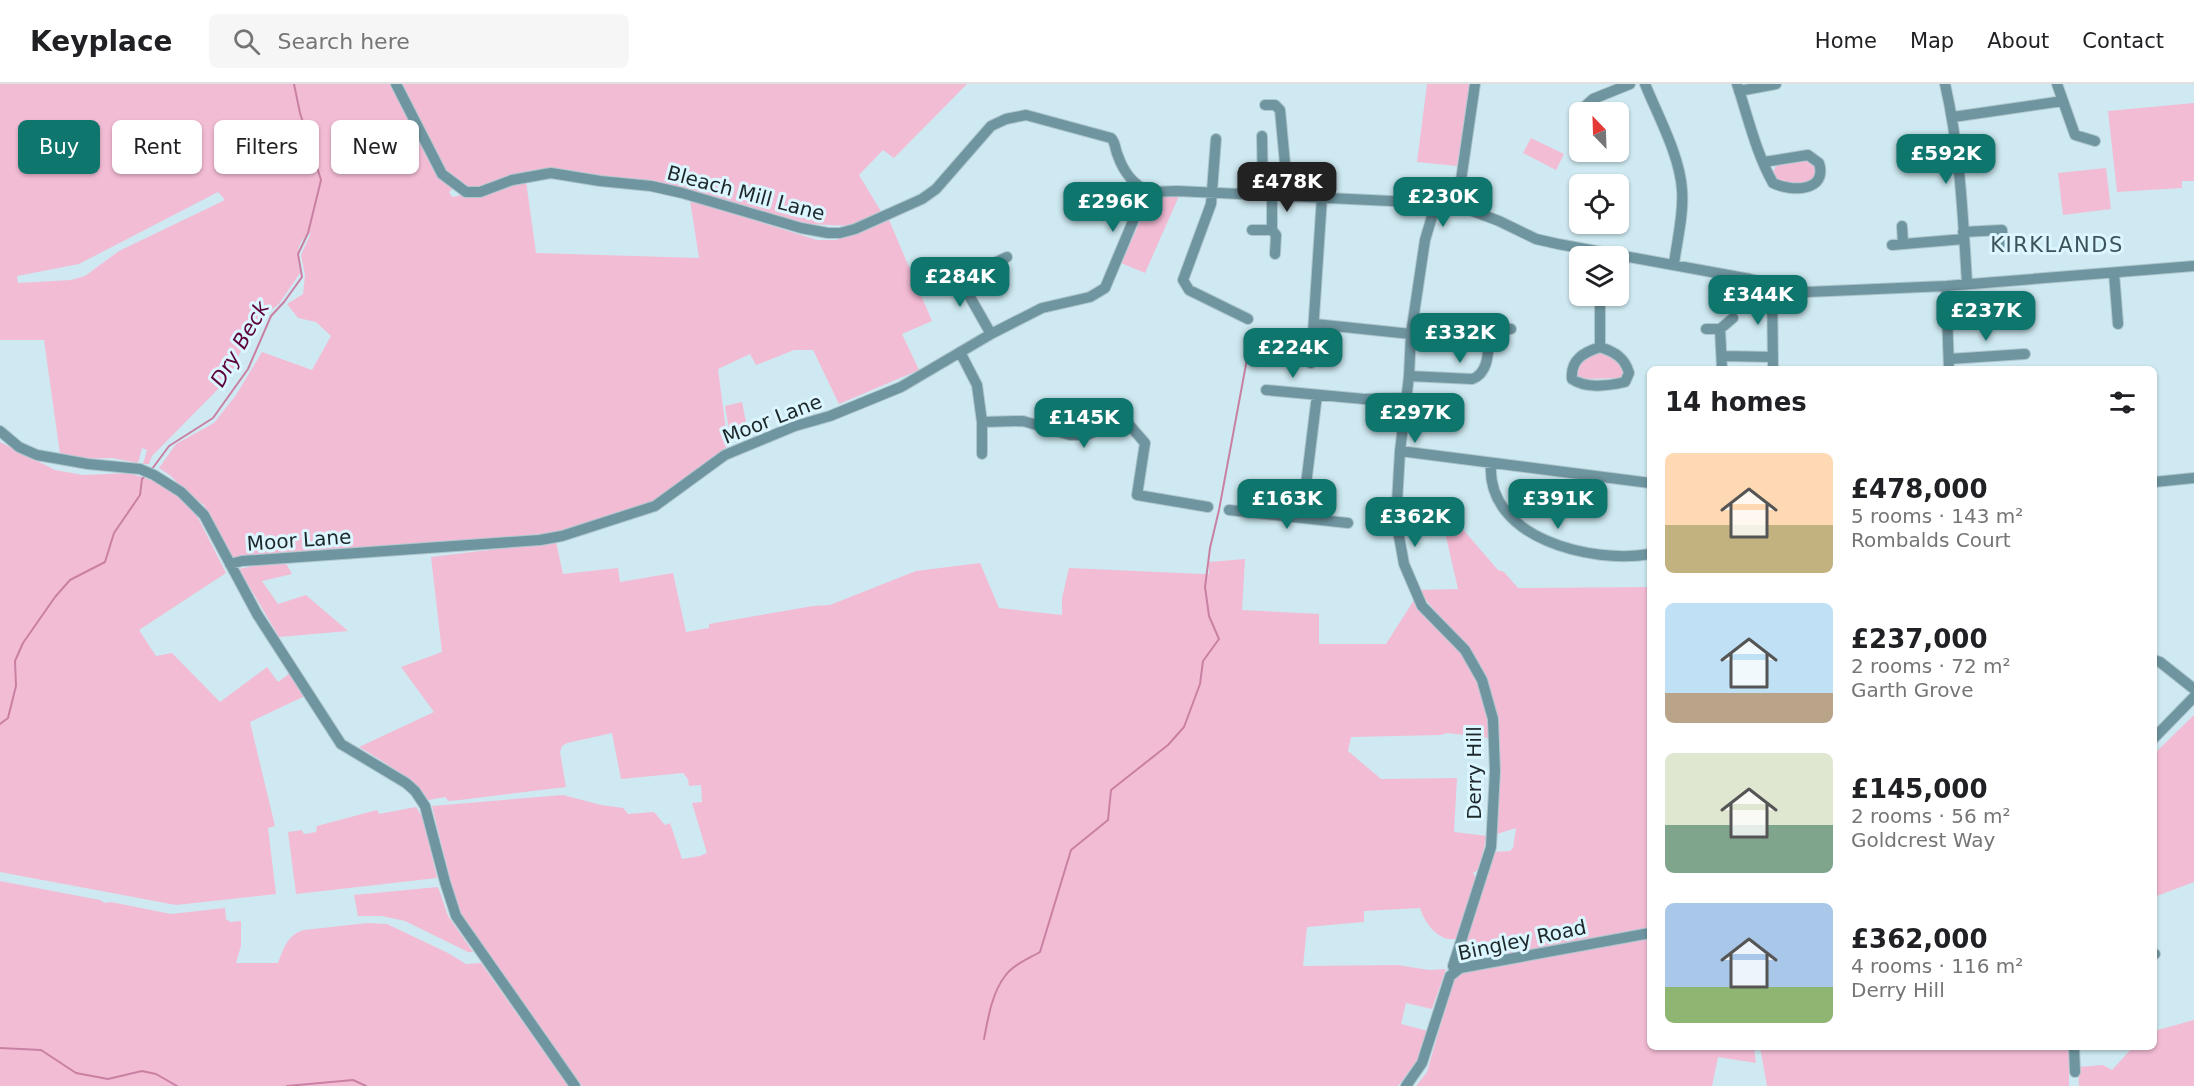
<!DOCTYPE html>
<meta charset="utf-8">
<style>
body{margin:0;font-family:"DejaVu Sans",sans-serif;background:#f6f6f6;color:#202124;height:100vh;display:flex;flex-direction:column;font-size:22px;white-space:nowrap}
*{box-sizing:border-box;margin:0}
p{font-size:20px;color:#757577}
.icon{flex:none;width:33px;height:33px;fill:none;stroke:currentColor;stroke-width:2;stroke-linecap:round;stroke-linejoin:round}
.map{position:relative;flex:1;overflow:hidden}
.panel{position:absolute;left:1647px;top:282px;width:510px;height:684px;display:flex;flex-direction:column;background:#fff;border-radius:9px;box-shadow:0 2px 4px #0004}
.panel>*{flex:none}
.banner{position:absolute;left:18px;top:36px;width:570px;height:54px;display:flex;gap:12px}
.needle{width:39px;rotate:337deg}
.controls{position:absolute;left:1569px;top:18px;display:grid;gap:12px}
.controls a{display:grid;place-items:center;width:60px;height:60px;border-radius:9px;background:#fff;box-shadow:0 2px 4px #0004;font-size:30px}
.price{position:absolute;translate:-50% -51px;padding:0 14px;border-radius:12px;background:#0f766e;color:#fff;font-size:20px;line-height:39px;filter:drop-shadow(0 2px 3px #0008)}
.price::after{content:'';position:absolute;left:50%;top:36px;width:18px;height:14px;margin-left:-9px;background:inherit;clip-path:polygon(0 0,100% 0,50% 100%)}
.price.active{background:#222;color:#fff}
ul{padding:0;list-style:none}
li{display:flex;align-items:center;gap:18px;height:150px;padding:0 18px}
li span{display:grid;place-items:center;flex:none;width:168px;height:120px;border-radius:9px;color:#555}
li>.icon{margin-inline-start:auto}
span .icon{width:72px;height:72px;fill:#fffc;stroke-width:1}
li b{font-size:26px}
h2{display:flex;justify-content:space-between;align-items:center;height:72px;padding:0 18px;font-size:26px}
.pill{padding:0 21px;border-radius:9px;background:#fff;box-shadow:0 2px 4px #0004;font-size:21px;line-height:54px}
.pill.active{background:#0f766e;color:#fff}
header{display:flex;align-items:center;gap:36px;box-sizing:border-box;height:84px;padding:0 30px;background:#fff;border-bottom:2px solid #e0e0e0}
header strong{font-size:28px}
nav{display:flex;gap:33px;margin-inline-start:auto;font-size:21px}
.search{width:420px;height:54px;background:#f6f6f6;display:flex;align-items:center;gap:15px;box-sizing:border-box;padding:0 21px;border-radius:9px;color:#757577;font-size:22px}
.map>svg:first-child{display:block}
.green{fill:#f3bcd5;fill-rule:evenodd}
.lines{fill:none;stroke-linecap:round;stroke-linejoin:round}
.stream{stroke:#c980a3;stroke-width:2}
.minor-casing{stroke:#aec6cd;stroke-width:12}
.minor{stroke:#6f95a0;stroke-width:10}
.labels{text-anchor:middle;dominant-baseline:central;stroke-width:6;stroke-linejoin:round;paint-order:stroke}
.street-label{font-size:20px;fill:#1d272a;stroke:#dbf6ff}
.neighbourhood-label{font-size:21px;letter-spacing:1.5px;fill:#3c535a;stroke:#dbf6ff}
.water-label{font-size:21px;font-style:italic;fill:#5d023b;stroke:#dbf6ff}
</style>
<header>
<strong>Keyplace</strong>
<div class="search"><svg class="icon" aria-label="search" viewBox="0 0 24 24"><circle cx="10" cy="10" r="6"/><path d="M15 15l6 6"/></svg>Search here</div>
<nav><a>Home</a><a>Map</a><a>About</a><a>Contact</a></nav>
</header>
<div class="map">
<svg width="2194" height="1002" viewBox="0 0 2194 1002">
<rect width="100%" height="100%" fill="#cee9f1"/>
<path class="green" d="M0,0H393L454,103L449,108L452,113L526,97L536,169L699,174L690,116L817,156H836L889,136L932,237L902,250L919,286L839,320L813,266H794L756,281L750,270L718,285L728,362L650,423L555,449L236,475L229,470L204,429L205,422L199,417H194L171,392L159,384L176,360L214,339L236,311L262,268L312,286L331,252L316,238L298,234L287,220L303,210L305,191L301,171L311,149C294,157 298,174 300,189L279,220L252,241L229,294L152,372L149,380H143L147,366L142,364L138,379L112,374L78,375L60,370L44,256H0ZM218,108L225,116L119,167L85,192L71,196L18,199L17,192L79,180Z
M402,0H967L894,74L883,66L859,91L882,129L851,142L809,140L721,116L553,84L493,97L490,100L467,104L443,86Z
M1427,0H1470L1457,82L1417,78Z
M2194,19V97H2182V104L2117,108L2108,27Z
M1531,54L1564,70L1556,86L1523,69Z
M1806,74L1815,80C1817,91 1813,94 1806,101L1777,97L1772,90L1776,82Z
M2106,84L2111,125L2063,131L2058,89Z
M1179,112L1145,189L1121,179L1148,120L1161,113Z
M1602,267L1622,279L1624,290L1620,294L1581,295L1576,290L1580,277Z
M742,318L749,353L731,357L725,322Z
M0,358L55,386L83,391L129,389L154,397L175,409L196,430L226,489L139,546L156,572L172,569L220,618L267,583L278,598L290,589L307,611L250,638L275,742L268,744L276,810L176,821L0,788Z
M1442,419L1449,421L1458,432L1452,441L1454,445L1460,442L1498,486L1504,488L1518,504L1650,503V845L1462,879L1458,878L1491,768L1510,767L1513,764L1516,744L1497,750L1500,667L1498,635L1491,611L1475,572L1417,506L1458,505L1444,444Z
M556,458L563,490L618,484L620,498L673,489L686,548L709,544V540L813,522L830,521L916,487L980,479L999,524L1062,531V514L1069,484L1202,490H1209V478L1245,475L1242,526L1319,530V560H1386L1414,516C1424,540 1446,547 1463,565C1479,582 1486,631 1491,654L1447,649L1441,651L1351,653L1348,667L1381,695L1457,694L1454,748L1487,752L1478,786L1473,789L1476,794L1456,855C1437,858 1424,837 1420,824L1364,827V838L1307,843L1303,882L1397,881L1429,886L1446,885L1432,925L1406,919L1401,940L1428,947L1418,975L1398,1002H582L460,828L453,807L432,722L563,711L601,721L623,724L628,730L654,728L665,741L670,739L682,775L700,772L707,769L692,719L702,718L701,701L689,702L688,695L683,689L621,695L612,649L567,659L562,662L560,668L566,703L460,716L449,717L445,713L428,716C408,692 385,678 359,663L434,628L401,583L442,568L431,473Z
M284,476L292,490L262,497L278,520L306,511L348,547L279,553L239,485Z
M2194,631V798L2154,813V670Z
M416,723L423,734L437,794L296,810L288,748L302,746L304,750L316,748L317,742L377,726L379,730Z
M0,797L100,816L105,819L111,818L171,830L225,824L226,835L230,838L241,837V862L236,879H278C284,864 287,851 304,846L368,839L387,840L448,869L466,880L481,879L568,1002H0Z
M438,803L448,832L473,868H468L405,837L382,832H358L354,811Z
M1650,853V963H1754L1756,979L1718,973L1712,1002H1416L1427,988L1452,901L1456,892L1462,888Z
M2194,936V1002H2079L2078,983L2103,981L2112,986L2133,963H2154V947Z
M1760,963H2069V1002H1767Z"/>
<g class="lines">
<path class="stream" d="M152,385L169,362L213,334L248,285L271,232L284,218L302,193L298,170L308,149L321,96L300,29L294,0
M0,640L8,634L16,602L15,577L23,559L55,513L70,496L105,478L114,449L140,411L142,395L146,391
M984,955C988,934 992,909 1005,892C1013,881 1028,875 1040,868L1071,766L1108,736L1111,706L1168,661L1184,643L1200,600L1203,577L1219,555L1209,532L1205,503L1210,464L1219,426L1247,275
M0,964L41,966L76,989L108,995L142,987L156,990L177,1002
M287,1002L353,996L366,1002"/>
<g class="minor-casing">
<path id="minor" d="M396,0L442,90L466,108H480L512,96L551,89L600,97L651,102L682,109L801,144L828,149H840L855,145L922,115L936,105L991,42L1006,35L1026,31L1111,54C1116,59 1115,66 1118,72C1124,89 1133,100 1149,108
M1645,0C1658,32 1680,72 1682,106C1684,130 1677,156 1674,180
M1737,0C1748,33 1756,69 1773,99C1791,108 1828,108 1819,79L1808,71L1764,78
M1945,0C1960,65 1963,133 1967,199
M2057,0L2075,51L2095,57
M1739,7L1776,0
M1265,21H1275L1280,26L1288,112
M1582,25L1593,15L1630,0
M1953,33L2063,17
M1262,52L1263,111
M1216,55L1211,120L1183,196L1189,206L1248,235
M1149,108L1177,107L1454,120L1499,137L1536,155L1558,160L1750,195L1807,208L1946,202L2194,182
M1272,112V146L1276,151L1275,170
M1436,119L1425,156L1411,250L1409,292L1400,367L1396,436L1404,480L1422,522L1465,566L1482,596L1493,635L1495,687L1491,763L1453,882L1455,887
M1454,120L1460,103L1475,0
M1902,142L1903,160
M1252,146H1272
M1963,148L2002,146L2003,160
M1892,161L1964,155
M954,185L991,250
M2114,189L2118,240
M960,195L1007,173
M1772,199L1773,285
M1946,202L1949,285
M1600,212V263
M1315,240L1411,250
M1472,242L1511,245
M1706,245H1720
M1600,263C1615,268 1625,274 1629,289L1625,298C1608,302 1586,305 1572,295C1570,275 1585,268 1600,263Z
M960,268L977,301L982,338L1023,337L1070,351H1086L1125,336L1145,359L1137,411L1208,423
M1722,272L1773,273
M1949,275L2025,270
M1311,279L1322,113
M1722,285L1720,245L1733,234
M1409,292L1472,295C1491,289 1488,261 1490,243
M1266,306L1364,315L1407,314
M0,347L19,363L37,371L88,380L140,385L154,391L181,408L204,431L257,530L341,660L406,699L415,707L425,722L445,798L456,832L575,1002
M1400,367L1650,399
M982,370V338
M1491,379C1485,455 1593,480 1650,470
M2154,398L2194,394
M1229,426L1348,439
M1302,433L1317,311
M230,480L242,477L540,456L562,452L655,422L725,371L795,342L830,332L901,303L991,250L1042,224L1090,213L1105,204L1136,130L1149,108
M2154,576L2160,578L2194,605
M2154,654L2194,613
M2154,870H2155
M2074,963L2075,988
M1406,1002L1422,979L1450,892L1460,884L1650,849"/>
</g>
<use href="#minor" class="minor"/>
</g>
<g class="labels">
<g class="street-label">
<text transform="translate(746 109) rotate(15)">Bleach Mill Lane</text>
<text transform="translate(772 335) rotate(-21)">Moor Lane</text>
<text transform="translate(299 456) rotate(-4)">Moor Lane</text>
<text transform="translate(1474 689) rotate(-90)">Derry Hill</text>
<text transform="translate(1522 856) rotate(-12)">Bingley Road</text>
</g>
<g class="neighbourhood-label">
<text x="2057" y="161">KIRKLANDS</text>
</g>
<g class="water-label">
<text transform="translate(240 260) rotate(-60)">Dry Beck</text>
</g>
</g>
</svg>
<div class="controls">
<a><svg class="needle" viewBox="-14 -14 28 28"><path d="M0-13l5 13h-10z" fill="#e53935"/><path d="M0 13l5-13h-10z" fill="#757577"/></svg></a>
<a><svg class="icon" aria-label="locate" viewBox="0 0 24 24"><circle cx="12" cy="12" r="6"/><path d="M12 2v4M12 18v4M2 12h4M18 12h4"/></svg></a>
<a><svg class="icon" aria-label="layers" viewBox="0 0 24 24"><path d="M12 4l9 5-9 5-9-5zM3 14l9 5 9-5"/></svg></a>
</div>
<b class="price" style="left:1946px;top:101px">£592K</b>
<b class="price active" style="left:1287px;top:129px">£478K</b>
<b class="price" style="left:1443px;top:144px">£230K</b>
<b class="price" style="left:1113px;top:149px">£296K</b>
<b class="price" style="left:960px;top:224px">£284K</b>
<b class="price" style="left:1758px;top:242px">£344K</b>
<b class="price" style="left:1986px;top:258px">£237K</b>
<b class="price" style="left:1460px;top:280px">£332K</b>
<b class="price" style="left:1293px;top:295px">£224K</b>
<b class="price" style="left:1415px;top:360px">£297K</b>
<b class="price" style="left:1084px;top:365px">£145K</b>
<b class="price" style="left:1287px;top:446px">£163K</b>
<b class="price" style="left:1558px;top:446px">£391K</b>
<b class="price" style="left:1415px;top:464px">£362K</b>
<div class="banner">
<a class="pill active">Buy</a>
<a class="pill">Rent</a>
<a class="pill">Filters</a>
<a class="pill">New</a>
</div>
<section class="panel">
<h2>14 homes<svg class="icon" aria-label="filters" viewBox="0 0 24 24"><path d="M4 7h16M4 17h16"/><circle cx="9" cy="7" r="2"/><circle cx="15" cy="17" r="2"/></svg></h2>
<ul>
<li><span style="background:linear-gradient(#ffd9b3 60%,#c2b280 0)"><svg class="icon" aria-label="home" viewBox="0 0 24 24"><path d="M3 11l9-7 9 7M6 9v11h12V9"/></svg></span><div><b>£478,000</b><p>5 rooms · 143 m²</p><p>Rombalds Court</p></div></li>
<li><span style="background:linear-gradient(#bfe0f5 75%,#b9a48a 0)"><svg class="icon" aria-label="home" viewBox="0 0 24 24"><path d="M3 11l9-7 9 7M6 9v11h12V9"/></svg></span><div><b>£237,000</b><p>2 rooms · 72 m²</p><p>Garth Grove</p></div></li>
<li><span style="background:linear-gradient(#dfe7d0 60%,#7fa58c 0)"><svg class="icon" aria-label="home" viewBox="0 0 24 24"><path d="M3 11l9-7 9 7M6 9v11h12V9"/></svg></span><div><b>£145,000</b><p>2 rooms · 56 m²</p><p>Goldcrest Way</p></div></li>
<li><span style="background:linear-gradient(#a9c7e8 70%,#8fb573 0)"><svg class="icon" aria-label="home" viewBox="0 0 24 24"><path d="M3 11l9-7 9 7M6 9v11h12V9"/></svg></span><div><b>£362,000</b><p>4 rooms · 116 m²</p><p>Derry Hill</p></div></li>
</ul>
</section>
</div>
